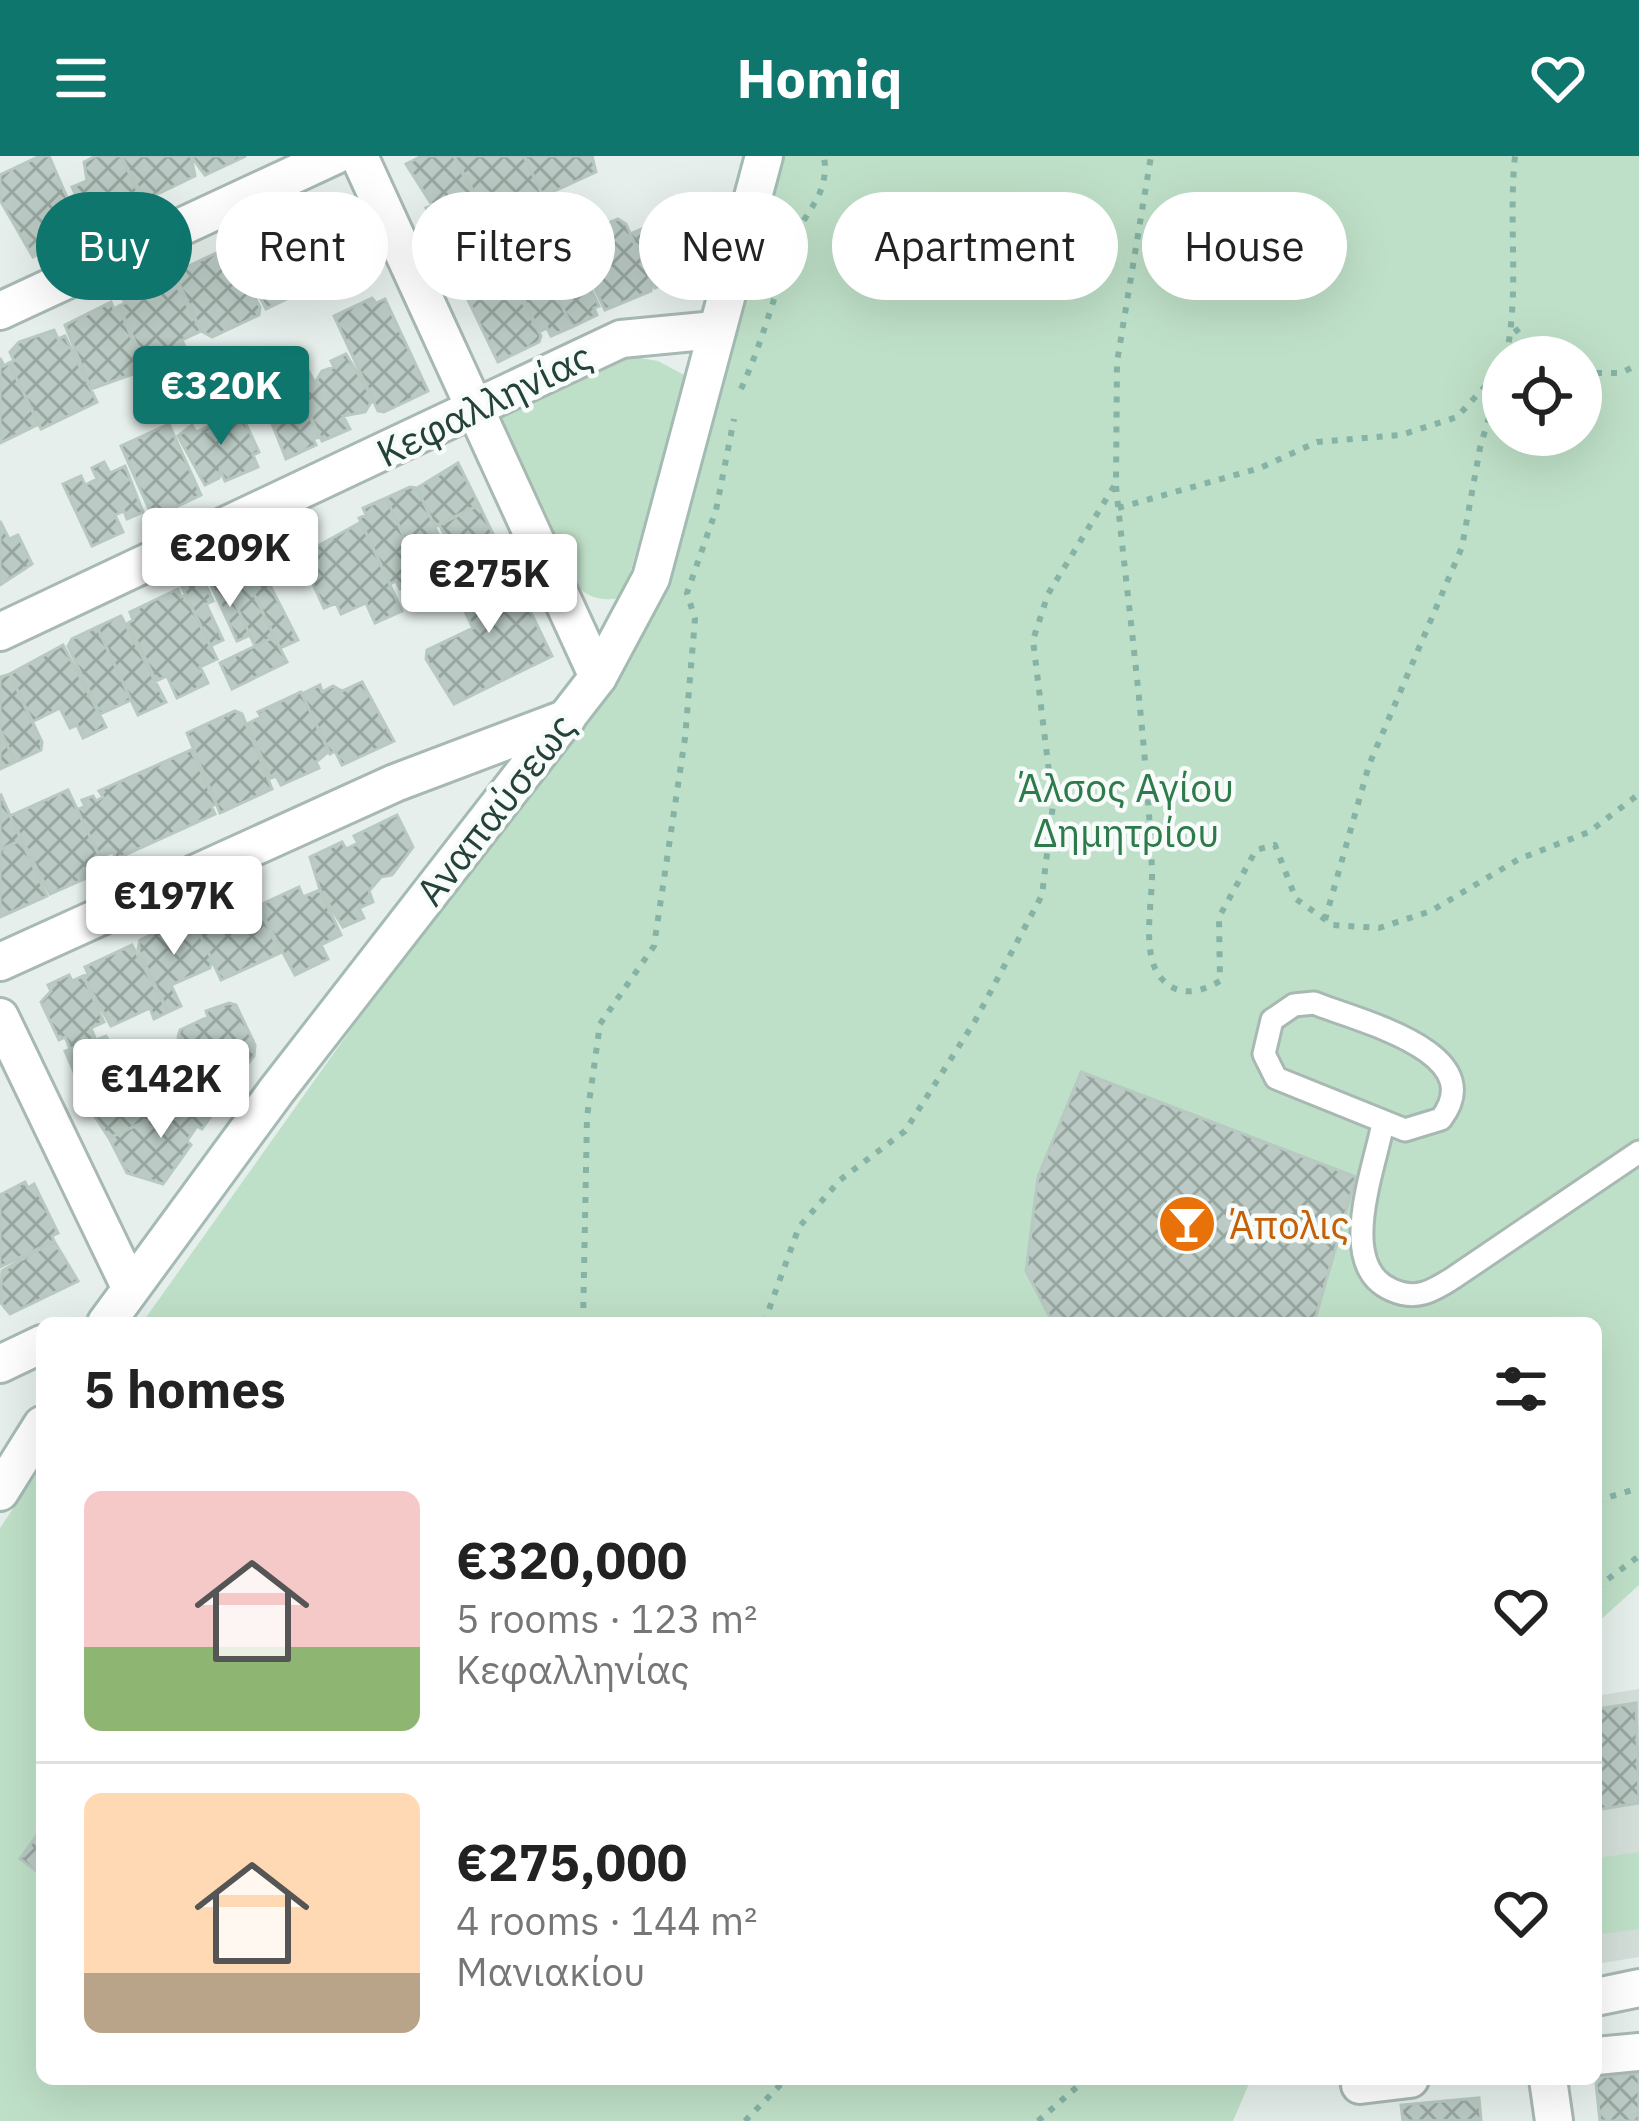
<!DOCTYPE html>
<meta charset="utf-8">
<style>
body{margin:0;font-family:"IBM Plex Sans",sans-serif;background:#f2f2f2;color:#222;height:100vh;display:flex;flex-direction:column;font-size:45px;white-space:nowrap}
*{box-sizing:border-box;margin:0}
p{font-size:39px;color:#767676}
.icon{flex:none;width:66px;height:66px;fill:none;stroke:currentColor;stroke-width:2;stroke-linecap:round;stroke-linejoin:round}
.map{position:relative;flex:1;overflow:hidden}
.panel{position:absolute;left:36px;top:1161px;width:1566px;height:768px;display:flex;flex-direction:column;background:#fff;border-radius:18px;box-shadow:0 12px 48px #0002}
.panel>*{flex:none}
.guide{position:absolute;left:36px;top:36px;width:1569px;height:108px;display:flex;gap:24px}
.tools{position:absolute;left:1482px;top:180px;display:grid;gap:24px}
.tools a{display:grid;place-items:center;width:120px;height:120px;border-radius:50%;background:#fff;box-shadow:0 12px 48px #0002;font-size:60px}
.price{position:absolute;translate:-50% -102px;padding:0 27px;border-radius:12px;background:#fff;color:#222;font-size:39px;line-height:78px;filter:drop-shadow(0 3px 6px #0008)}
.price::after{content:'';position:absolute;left:50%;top:72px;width:36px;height:27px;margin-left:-18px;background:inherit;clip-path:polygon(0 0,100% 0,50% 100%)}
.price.active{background:#0f766e;color:#fff}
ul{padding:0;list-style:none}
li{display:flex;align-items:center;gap:36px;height:300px;padding:0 48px}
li+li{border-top:3px solid #e0e0e0}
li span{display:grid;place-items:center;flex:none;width:336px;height:240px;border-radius:18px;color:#555}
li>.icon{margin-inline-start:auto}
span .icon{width:144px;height:144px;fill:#fffc;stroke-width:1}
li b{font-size:51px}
h2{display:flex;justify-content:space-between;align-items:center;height:144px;padding:0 48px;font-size:51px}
.pill{padding:0 42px;border-radius:54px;background:#fff;box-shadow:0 12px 48px #0002;font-size:42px;line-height:108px}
.pill.active{background:#0f766e;color:#fff}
header{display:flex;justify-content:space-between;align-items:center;height:156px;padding:0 48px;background:#0f766e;color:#fff;font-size:54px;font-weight:700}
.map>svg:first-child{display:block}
.built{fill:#d4dfda}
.green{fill:#bfe0c8;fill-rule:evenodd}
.building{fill:url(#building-cross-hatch);stroke:#b8c9c2;stroke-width:3}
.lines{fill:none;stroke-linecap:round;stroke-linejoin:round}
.lane-casing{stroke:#a8b8b2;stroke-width:27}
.street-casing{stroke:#a8b8b2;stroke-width:42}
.secondary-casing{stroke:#a4bbb3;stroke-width:42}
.path{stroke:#86b3a5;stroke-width:6;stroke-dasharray:6 9;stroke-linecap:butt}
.lane{stroke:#fff;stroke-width:21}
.street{stroke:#fff;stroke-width:36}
.secondary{stroke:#fff;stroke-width:36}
.labels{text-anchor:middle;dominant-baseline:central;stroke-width:9;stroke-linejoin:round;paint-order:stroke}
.street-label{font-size:39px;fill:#24423a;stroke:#f7fbf9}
.park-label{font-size:39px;fill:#2d7a4b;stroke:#f7fbf9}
.food-label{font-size:39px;fill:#c56008;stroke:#f7fbf9;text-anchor:start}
</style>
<header><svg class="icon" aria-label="menu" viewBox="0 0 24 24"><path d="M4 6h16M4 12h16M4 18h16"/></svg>Homiq<svg class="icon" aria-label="heart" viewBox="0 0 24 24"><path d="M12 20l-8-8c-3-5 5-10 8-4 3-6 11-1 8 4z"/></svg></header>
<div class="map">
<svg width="1639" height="1965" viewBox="0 0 1639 1965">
<defs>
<pattern id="building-cross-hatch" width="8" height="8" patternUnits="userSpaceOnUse" patternTransform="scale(3)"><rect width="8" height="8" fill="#bbcac4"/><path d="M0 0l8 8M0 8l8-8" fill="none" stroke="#98a6a0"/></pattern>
</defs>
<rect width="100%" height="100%" fill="#e6efeb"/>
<path class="built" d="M1639,1533V1801L1596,1808V1540Z"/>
<path class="green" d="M780,0H1639V1429L1596,1468V1167H142L351,873L597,546ZM1503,201H1581V279H1503Z
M617,198L658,205L686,220L623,442C599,445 590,443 572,426L496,258Z
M42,1310V1923H1251L1233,1965H0V1372Z
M1639,1696V1773L1596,1779V1702Z"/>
<path class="building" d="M40,0H49L82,76L33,101L0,44V19Z
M96,0H121L142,44L101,71L98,65L90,69L72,31L87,25L84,6Z
M121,0H191L195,20L145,44Z
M191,0H246L205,19Z
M422,0H454L495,85L459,102L452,87L444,91L426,52L432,49L406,8Z
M454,0H524L541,36L539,45L491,67Z
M524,0H592L596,16L548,38L541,36Z
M333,43L356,91L345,96L357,108L341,118L346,130L329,138L292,68L294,61Z
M679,57L699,93L690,97L683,114L674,117L676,123L655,132L630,78Z
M290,62L320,127L266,153L233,88Z
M618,63L626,68L652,127L651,135L605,154L571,82Z
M491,87L541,180L539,186L498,206L452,111L455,104Z
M227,92L260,151L259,159L212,181L201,175L177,123L180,114Z
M565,92L573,95L599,150L594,152L597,159L572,171L540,104Z
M537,98L572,171L551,180L547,172L539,176L509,111Z
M171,119L201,175L182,184L186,193L161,204L156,194L142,201L119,150L125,147L122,142Z
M372,142L376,147L385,143L428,235L384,256L378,255L334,160Z
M111,146L114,153L119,150L144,214L91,233L65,169Z
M54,174L58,183L65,180L97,246L41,273L9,207L14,205L10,196L19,186Z
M346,198L373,243L365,256L343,260L350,273L322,285L292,221L308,214L315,227L322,215L334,211L331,205Z
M0,202L4,210L9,207L39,268L0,287Z
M293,224L319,281L313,283L316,289L286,303L261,240Z
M238,251L259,296L253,299L258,311L225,325L220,314L219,322L205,329L178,280L192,269L196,276L220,265L218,260Z
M169,268L201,339L153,362L121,290Z
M104,306L110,317L125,310L143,356L127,363L124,355L115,359L123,376L92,390L63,328L81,320L85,329L97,323L92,312Z
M458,307L479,349L435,371L417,332Z
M410,331L417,332L449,402L442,405L445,411L423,422L386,342Z
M386,342L423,422L400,433L396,425L390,428L359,362L366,359L363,352Z
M479,349L503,399L466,421L439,368Z
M0,365L9,383L18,379L32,408L0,429Z
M361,366L402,455L375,467L366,447L341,458L336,447L324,452L300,400Z
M497,406L499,411L507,407L552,500L454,548L426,503L427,494L473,472L454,433L460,430L458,425Z
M261,412L298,484L280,492L245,420Z
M243,414L274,481L255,490L224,423Z
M201,419L213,445L206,448L223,484L210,490L181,429Z
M224,423L250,479L237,485L211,429Z
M178,433L181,441L186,439L217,503L200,511L208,527L177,542L167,520L156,525L128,467L133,464L130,456Z
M121,460L166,546L138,559L97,471Z
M97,471L131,544L100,558L68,490L72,483Z
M274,481L287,506L232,533L220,507Z
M63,489L106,571L83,582L77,569L70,572L60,552L32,566L10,518Z
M10,518L42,586L41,594L15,606L0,574V521Z
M362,526L394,585L342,609L335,595L330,598L302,538L320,529L322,536L333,530L342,535Z
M301,536L329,595L316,606L319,612L281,629L276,620L271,622L247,568L261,561L258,556Z
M235,555L242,558L272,633L220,657L187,577Z
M0,574L15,606L0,613Z
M191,594L216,648L211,650L215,658L116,703L113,696L100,701L77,654L85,650L82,644L93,640L96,645L103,641L99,635Z
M68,634L102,706L96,708L100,716L50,738L10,660Z
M1,639L21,684L0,694V640Z
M397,659L413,691L392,719L381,721L369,735L373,746L359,752L364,762L343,771L320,734L310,701L342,686L346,693L358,687L354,680Z
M21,684L47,740L0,761V694Z
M249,730L280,797L221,824L193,763L196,755Z
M299,731L303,741L320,734L341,779L321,789L328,803L295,819L258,750Z
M187,762L194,766L212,804L210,812L171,829L181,850L168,856L138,793L140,784Z
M132,789L168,856L154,863L150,852L111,870L83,820L88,818L85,811Z
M69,819L72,825L83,820L104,866L91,872L95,882L70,893L65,881L59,884L41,846L51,835L48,829Z
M229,847L236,849L255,889L254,900L224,937L208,944L178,881L180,874L208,861L206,855Z
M106,880L122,913L81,932L65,895Z
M144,903L150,916L159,912L175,944L165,948L168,955L109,982L80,937Z
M1081,916L1356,1021L1314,1167H1053L1026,1115L1038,1021Z
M204,938L211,960L202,973L197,970L187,985L191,989L163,1028L127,1017L109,982Z
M25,1026L28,1032L34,1028L58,1077L52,1080L54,1085L0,1111V1039Z
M54,1085L78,1125L10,1158L0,1146L2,1115Z
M1636,1547L1639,1647L1596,1654V1553Z
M42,1672V1719L20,1703Z
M1639,1917V1965H1600L1596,1928L1600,1921Z
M1479,1942L1481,1964L1403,1965L1401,1949Z"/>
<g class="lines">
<g class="lane-casing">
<path id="lane" d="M1314,847C1358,865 1492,896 1441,963L1405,974L1276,922L1264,898L1272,864L1294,849Z
M1383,967C1375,1012 1335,1110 1392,1134C1416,1145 1433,1135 1453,1122L1639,996"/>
</g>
<g class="street-casing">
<path id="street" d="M359,0L598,521
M0,155L334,0
M0,476L621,183L715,174
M0,806L395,627L567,562
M0,861L130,1131
M0,1208L42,1188
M1596,1841L1639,1832
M1596,1900L1639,1896
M1548,1923L1554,1965
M1360,1929L1410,1923"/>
</g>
<g class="secondary-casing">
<path id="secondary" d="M106,1167L277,934L598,521L651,422L764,0
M0,1336L42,1269"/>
</g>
<path class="path" d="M1515,172L1537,201
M1506,201C1520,136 1508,67 1515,0
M1581,217H1621L1639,208
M741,233C763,185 775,136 793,87C805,53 830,40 824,0
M1116,330C1129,458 1147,587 1152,715C1153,745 1140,800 1162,823C1179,842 1201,836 1220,825L1219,761L1256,694L1275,689L1296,743L1333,769L1379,772L1431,755L1519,703L1589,676L1639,638
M1118,352L1260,312L1317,286L1401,279L1457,261L1501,213
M1325,764L1369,609L1462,391L1480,292L1503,213
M583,1167L587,961L600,868L654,790L685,582L695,463L687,437L716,354L734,263
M764,1167L799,1071L840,1024L905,975L975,865L1042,739L1053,649L1033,484L1048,438L1116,327L1117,206L1151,0
M1596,1345L1639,1332
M1596,1432L1639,1400
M745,1965L786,1923
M1038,1965L1086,1923"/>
<use href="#lane" class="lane"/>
<use href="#street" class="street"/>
<use href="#secondary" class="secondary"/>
</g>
<defs>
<g id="bar-disc" transform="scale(3)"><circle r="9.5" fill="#e8710a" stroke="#f7fbf9"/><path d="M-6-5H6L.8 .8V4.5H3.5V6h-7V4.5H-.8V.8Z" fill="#fff"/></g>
</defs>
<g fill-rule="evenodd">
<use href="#bar-disc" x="1187" y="1068"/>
</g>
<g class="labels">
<g class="street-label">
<text transform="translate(484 248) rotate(-26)">Κεφαλληνίας</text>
<text transform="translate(495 653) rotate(-52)">Αναπαύσεως</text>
</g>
<g class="park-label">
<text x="1126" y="631">Άλσος Αγίου<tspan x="1126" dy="45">Δημητρίου</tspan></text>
</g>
<g class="food-label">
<text x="1229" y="1068">Άπολις</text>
</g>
</g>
</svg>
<div class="tools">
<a><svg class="icon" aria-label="locate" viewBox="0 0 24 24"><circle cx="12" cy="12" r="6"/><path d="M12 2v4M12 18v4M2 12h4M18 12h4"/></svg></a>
</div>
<b class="price active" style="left:221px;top:292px">€320K</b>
<b class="price" style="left:230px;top:454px">€209K</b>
<b class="price" style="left:489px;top:480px">€275K</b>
<b class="price" style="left:174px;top:802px">€197K</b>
<b class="price" style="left:161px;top:985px">€142K</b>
<div class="guide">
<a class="pill active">Buy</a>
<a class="pill">Rent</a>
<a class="pill">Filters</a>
<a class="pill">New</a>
<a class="pill">Apartment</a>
<a class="pill">House</a>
</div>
<section class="panel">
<h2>5 homes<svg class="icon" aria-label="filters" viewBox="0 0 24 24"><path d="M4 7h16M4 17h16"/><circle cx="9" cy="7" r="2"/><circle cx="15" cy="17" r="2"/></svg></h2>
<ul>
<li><span style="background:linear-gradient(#f6c9c9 65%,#8fb573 0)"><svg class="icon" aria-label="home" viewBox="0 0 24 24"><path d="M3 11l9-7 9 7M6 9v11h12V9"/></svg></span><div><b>€320,000</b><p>5 rooms · 123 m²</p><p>Κεφαλληνίας</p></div><svg class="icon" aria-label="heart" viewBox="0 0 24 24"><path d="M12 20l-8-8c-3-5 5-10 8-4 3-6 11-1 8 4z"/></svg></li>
<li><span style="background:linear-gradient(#ffd9b3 75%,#b9a48a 0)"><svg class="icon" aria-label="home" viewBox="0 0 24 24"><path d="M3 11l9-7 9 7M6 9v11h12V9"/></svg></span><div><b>€275,000</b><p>4 rooms · 144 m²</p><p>Μανιακίου</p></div><svg class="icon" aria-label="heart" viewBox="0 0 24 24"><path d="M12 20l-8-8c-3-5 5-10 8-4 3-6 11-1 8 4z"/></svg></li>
</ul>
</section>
</div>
